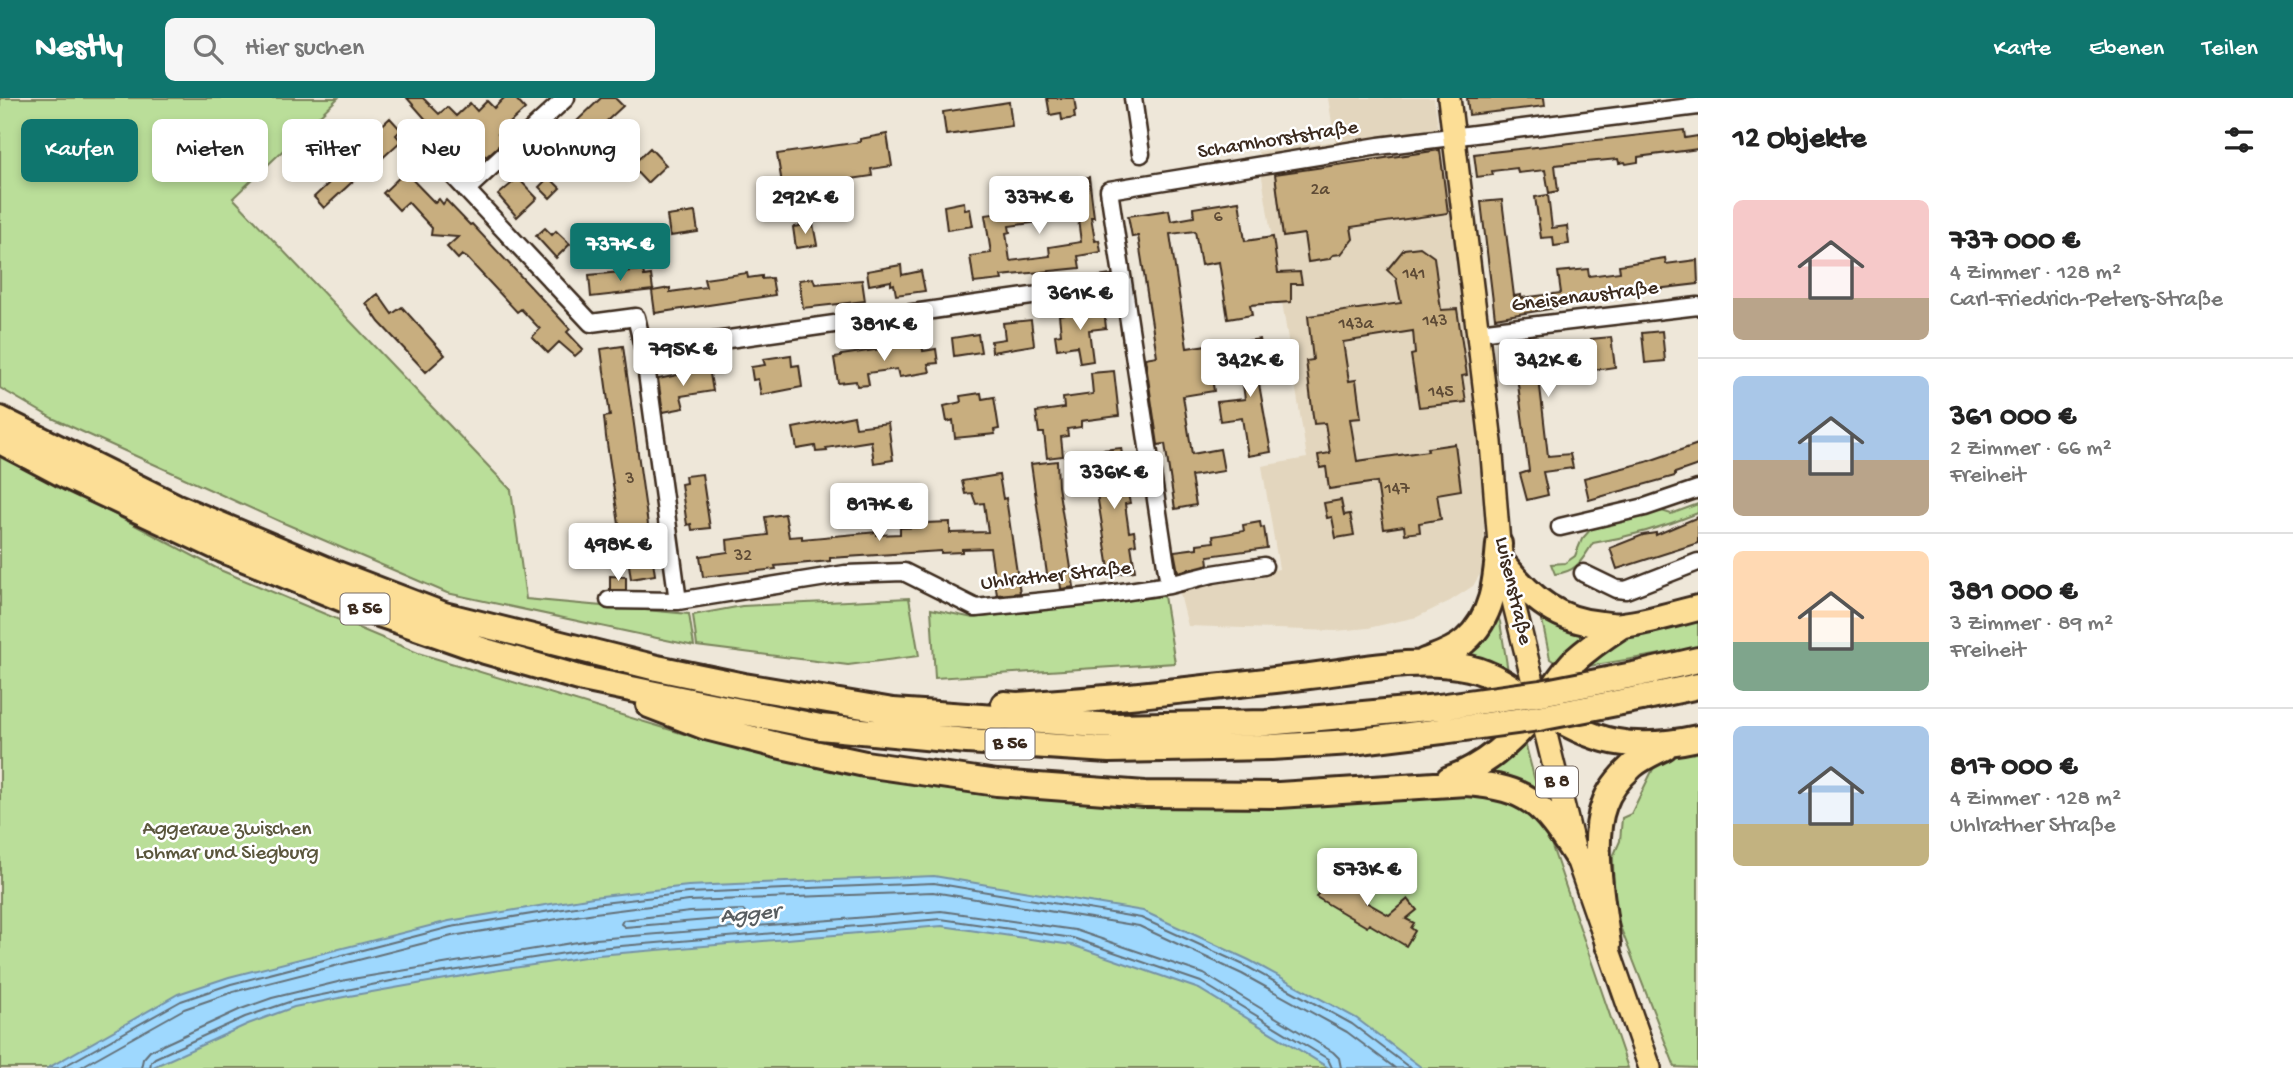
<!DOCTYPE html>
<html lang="de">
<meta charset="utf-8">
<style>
body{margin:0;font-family:"Gochi Hand",sans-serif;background:#f6f6f6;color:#222;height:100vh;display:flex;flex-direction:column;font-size:26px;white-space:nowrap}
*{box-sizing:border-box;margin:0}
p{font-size:23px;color:#767676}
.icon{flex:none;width:38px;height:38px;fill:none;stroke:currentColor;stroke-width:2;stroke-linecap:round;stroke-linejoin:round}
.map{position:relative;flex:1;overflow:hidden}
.drawer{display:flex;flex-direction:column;background:#fff;width:595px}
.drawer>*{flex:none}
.guide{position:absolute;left:21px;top:21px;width:665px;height:63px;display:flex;gap:14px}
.price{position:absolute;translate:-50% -60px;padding:0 16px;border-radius:7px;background:#fff;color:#222;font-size:23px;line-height:46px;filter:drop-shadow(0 2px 4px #0008)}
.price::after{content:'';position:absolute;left:50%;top:42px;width:21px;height:16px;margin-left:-10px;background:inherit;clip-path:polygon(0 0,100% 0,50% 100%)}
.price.current{background:#0f766e;color:#fff}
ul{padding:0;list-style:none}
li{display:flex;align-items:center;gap:21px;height:175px;padding:0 35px}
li+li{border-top:2px solid #e0e0e0}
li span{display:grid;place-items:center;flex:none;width:196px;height:140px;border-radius:10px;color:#555}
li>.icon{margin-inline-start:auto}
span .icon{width:84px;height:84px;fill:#fffc;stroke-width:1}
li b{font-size:30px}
h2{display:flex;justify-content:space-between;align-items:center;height:84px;padding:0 35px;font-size:30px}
.tag{padding:0 24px;border-radius:10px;background:#fff;box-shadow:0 4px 10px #0003;font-size:24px;line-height:63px}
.tag.current{background:#0f766e;color:#fff}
header{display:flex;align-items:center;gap:42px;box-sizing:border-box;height:98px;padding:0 35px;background:#0f766e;color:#fff}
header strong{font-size:33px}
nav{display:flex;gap:38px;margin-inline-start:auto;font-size:24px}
.search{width:490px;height:63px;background:#f6f6f6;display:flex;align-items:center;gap:18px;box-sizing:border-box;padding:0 24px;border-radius:10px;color:#767676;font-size:26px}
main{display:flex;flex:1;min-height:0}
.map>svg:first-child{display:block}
.built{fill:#e3d6be}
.green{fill:#bade99;stroke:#7a845c;stroke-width:2}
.water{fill:#9ed8fe;stroke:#7692a4;stroke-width:2}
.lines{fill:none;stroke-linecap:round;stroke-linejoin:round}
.shore{stroke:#637078;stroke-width:2}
.building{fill:#c8ae7f;stroke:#3b2a1e;stroke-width:2;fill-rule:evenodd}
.minor-casing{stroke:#3b2a1e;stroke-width:21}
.major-casing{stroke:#3b2a1e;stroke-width:26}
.highway-casing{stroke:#3b2a1e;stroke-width:30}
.minor{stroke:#fff;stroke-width:16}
.major{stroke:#fcde96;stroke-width:21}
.highway{stroke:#fcde96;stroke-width:24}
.highway-bridge-casing{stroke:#3b2a1e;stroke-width:30;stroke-linecap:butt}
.highway-bridge{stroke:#fcde96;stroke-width:24}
.labels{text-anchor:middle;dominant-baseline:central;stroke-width:5;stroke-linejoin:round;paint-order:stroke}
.number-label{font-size:18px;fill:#5e4b36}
.shield{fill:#fff;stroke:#766a62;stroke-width:2}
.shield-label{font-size:19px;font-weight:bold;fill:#3b2a1e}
.street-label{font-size:21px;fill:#3b2a1e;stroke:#fff}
.park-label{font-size:21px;fill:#5b573d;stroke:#fff}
.water-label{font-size:23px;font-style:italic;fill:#595e61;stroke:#fff}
</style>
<header>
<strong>Nestly</strong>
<div class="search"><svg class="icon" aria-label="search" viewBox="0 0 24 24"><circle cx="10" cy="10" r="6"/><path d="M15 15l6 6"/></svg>Hier suchen</div>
<nav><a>Karte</a><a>Ebenen</a><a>Teilen</a></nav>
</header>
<main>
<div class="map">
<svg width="1698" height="970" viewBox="0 0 1698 970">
<rect width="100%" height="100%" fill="#eee7d9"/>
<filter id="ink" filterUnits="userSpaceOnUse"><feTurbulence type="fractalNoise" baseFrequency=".0143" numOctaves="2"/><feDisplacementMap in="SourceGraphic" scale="14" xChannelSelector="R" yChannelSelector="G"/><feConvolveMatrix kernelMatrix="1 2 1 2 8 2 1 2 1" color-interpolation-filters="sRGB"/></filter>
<g filter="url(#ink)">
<path class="built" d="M1328,0H1434L1463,204L1483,370L1485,468L1473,488L1450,503L1417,519L1368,530L1335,533L1188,528L1179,492L1215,482L1279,471L1262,368L1307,360L1258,54L1335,43Z"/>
<path class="green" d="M0,0H338L233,100L511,392L526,501L689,516L694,548L447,495L279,423L52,320L0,290Z
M0,356L220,472L418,555L707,643L710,635L945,684L1502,691L1545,728L1628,970H0Z
M1698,406V415C1664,429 1629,439 1593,445C1582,462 1577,474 1555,476L1551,466L1565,465L1575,458L1582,441L1591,431L1662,413L1671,416Z
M1164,498L1175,565L935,580L931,511L973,520Z
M909,500L919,558L848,567L697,548L693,517L742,508Z
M1544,515L1605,532L1558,566L1550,561L1542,522Z
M1493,516L1498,519L1500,524L1508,573L1457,559Z
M1698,516V550L1577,570L1613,540Z
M1523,636L1536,687V693L1481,674Z
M1698,653V970L1675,969L1614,813L1613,759L1620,743L1622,720L1631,716L1658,661Z"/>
<path class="water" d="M934,778L1143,813L1249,862L1356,920L1422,970H1329L1199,891L1072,847L942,828L598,857L480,875L349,898L294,909L248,926L151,970H48L178,896L229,879L449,823L593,799L688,788Z"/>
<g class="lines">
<path class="shore" d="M743,812L746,815L743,819L625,829L621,826L623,822L690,814Z
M61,970L181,903L231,886L451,829L594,806L688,795L934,785L1141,820L1246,868L1352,926L1410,970
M79,970L184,911L233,894L452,838L595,815L689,803L933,794L1139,828L1242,876L1347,934L1395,970
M141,970L143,961L150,953L241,911L272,900L346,882L596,841L941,813L1075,832L1204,876L1333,954L1339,960L1341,970
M150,970L151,964L155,960L245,919L292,903L401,881L597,850L941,821L1073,840L1201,884L1328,961L1332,970"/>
</g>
<path class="building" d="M407,0H423L439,16L447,9L456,18L470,5L477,13L487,3L494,10L504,0H515L525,11L498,36L504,43L486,59L452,25L434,42L423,31L429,25Z
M601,0H615L623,8L570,57L556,43Z
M1047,0H1074L1076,13L1074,14L1075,20L1062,22L1061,15L1050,17Z
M1467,0H1544L1545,8L1469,17Z
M1009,4L1012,28L946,37L943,14Z
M390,20L401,32L396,37L401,43L378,64L376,62L324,110L314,99L361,55L357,51L362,46Z
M1684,32L1685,40L1698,38V51L1638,59V64L1626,66L1625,64L1619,65L1618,61L1555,67L1558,93L1549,95L1545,72L1518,75L1517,70L1492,73L1493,77L1477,79L1474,56Z
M887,36L892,68L871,71L872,78L783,91L777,56L860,44V41Z
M650,50L666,67L647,85L631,68Z
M1440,52L1448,115L1351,129L1353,141L1341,156L1333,157L1329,161L1308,164L1304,136L1283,139L1275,76Z
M405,74L435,105L439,101L443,106L446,102L470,127L472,126L570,231L567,234L583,251L575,258L559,244L548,255L532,239L540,231L521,211L517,214L467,160L462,157L458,161L447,149L458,139L431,137L432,130L408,104L399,112L383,95Z
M549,79L560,90L550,100L539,89Z
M1089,79L1094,119H1091L1095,143L1099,142L1101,154L1078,158L1080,170L1001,178L1002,182L974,185L970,158L991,155L985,117L1017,113L1016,104L1066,97V95L1074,93L1072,82ZM1070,120V122L1078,121L1081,144L1049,149L1050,158L1010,163L1006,135L1010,134L1009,128Z
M518,80L537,100L517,119L498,97Z
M1548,97L1552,130L1567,128L1569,146L1554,148L1553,139L1541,140L1535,99Z
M1502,102L1514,198L1521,197V200L1561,195L1558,174L1588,171L1589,178L1620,174L1619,167L1665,160L1666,166L1697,162L1698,186L1562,202V209L1495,220L1481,104Z
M1239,103L1245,143L1273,139L1278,175L1300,174L1302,186H1291V204L1250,207L1252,217L1228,221L1219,164L1201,167L1195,133L1170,136L1187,250L1207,247L1214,293L1183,298L1192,356L1220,351L1224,373L1191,378L1196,407L1175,411L1165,346L1158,347L1145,260L1157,258L1138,138L1132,139L1128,118L1169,112L1171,123L1194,119L1193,110Z
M964,104L965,112L970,111L973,128L947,132L944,108Z
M695,114L698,134L670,138L667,118Z
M813,126L817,147L796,150L793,129Z
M545,130L552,137L556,133L570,146L556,160L536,138Z
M1420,149L1434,159L1441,212L1457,211L1467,277L1462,278L1466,304L1419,309L1411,257L1415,256L1413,233L1343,244L1349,283L1356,282L1361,320L1350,321L1357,363L1428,353L1427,350L1455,346L1461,392L1437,396L1441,421L1419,425L1420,434L1405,436L1404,428L1384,431L1377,384L1329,391L1326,369L1320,370L1318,357L1330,355L1325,325L1314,326L1306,263L1313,262L1308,218L1401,205L1396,180L1387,172L1404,151Z
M901,167L902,177L921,173L925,193L896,197L894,186L891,187V183L869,187L867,173Z
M643,172L644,178L651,177L653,192L591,199L589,177Z
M747,175L748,180L762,178V181L772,180L775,197L655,215L652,193L670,190V194L706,189L704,181Z
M813,180L815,186L862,182L865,203L803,210L799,182Z
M378,196L392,216L402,209L445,257L426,274L379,224L366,205Z
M1104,211L1106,230L1089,232L1093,263L1080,265L1077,248L1057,251L1055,237L1061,236L1059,217Z
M1031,222L1034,247L992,254L991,243L1005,241L1003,225Z
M1662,233L1665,263L1645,265L1642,235Z
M978,236L981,254L954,258L952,240Z
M1611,239L1615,269L1539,280L1548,358L1570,356L1573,370L1543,374L1548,397L1527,402L1520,376L1529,373L1517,278L1506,279L1502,251L1524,248L1525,253L1592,245L1591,241Z
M1260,241L1267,285L1259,286L1271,354L1248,358L1242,320L1220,323L1217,304L1245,301L1237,244Z
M922,245L923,253L936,251L938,265L928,266L930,274L899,279L897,271L867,275L869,287L857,288L856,283L838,285L834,260L841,259V257Z
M623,248L655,477L631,481L626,446L620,447L618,433H620L606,339L604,319L610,318L601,251Z
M791,257L792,268L799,267L802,289L761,297L758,281L753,282L751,269L765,267L763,261Z
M709,270L713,293L681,298L684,310L663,314L658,281L678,277V275Z
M1114,273L1119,318L1081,323V329L1067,331L1068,338L1061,339L1063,358L1047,360L1044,335H1039L1036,314L1064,310L1063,300L1093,296L1091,275Z
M981,295L982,301L994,299L999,331L994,332L995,336L955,340L953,322L947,324L944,308L961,304L960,298Z
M854,318L856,329L888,325L893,362L874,365L871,343L826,350L827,353L816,354L815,348L797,351L793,330Z
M1698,346V367L1675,375V378L1589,402L1584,380L1646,364Z
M1121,350L1123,363L1118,364L1122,393L1127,392L1130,405L1125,406L1129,434L1134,433L1136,446L1131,447L1135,473L1110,477L1093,371H1096L1093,353Z
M1057,363L1058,388L1074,489L1061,491L1060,481L1048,483L1031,366Z
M702,376L710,430L692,432L691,426L687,427L681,386L686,385L685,378Z
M999,377L1003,401L1006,400L1020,495L997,497L990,450L962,451V454L941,455V453L830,460V463L775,468L776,471L703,479L700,458L728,454L727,442L768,437L765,419L785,416L789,439L802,438V441L877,434V437L900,436V430L925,429V425L950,424V435L988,434L984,405L976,406L972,395L965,396L962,383Z
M1341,402L1344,417L1350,416L1354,437L1336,440L1332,419L1327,420L1324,405Z
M1698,419V445L1617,471L1610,450L1643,437L1656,435V437Z
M1260,424L1261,430L1264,429L1267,450L1208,458L1209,466L1178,474L1174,453L1197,450V446L1214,444L1213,438L1244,433L1243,427Z
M610,478L626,479V492H610Z
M1332,772L1371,795L1366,804L1389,817L1408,801L1417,812L1406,821L1414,825L1411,830L1415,833L1406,848L1369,826L1367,829L1316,799Z"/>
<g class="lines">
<g class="minor-casing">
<path id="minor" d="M1133,0L1141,56
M416,38L591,225L636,219L644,253L678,503
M466,92L566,0
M1478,234L1698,208
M644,253L1123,185
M1560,429L1645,409L1698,391
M1583,475L1616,491L1626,492L1698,464
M1169,487L1109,92L1379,48L1698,8
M609,502L678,503L845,476L904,474L976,510L1102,497L1169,487L1213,476L1264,468"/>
</g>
<g class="major-casing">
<path id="major" d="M1449,0L1491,344L1499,446L1576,758L1650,970"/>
</g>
<g class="highway-casing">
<path id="highway" d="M0,321L175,408L337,476L444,517L657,570L744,588L893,613L1114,628L1266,625L1439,609
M0,343L70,380L223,452L382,517L485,553L583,581L655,596L820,629L967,643L1109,652L1271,649L1352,644L1442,633
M1506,469C1532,501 1559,523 1601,526C1608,527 1616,528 1623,527C1648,524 1673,516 1698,510
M1425,563C1438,558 1454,553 1465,543C1494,518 1496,481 1499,446
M1638,576L1698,562
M1642,600L1698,588
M1004,606L1017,607C1112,601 1206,590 1301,579C1356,573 1414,558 1469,570C1496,576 1517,593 1538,608C1592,646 1634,654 1698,640
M649,607L706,629L777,647L865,666L997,685L1145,696L1279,697L1466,685C1530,690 1543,707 1576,758
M1449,681C1486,668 1517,639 1541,608C1551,593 1561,577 1573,564C1588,550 1604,539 1621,528
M1608,847C1603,808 1590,743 1604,707C1609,692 1621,678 1632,668C1641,660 1655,654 1665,649"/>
</g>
<use href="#minor" class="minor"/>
<use href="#major" class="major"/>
<use href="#highway" class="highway"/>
<g class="highway-bridge-casing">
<path id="highway-bridge" d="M1439,609L1541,595L1638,576
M1442,633L1539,620L1642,600"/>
</g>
<use href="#highway-bridge" class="highway-bridge"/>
</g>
</g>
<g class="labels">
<g class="number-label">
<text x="1320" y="92">2a</text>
<text x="1218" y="119">6</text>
<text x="1414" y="176">141</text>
<text x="1435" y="223">143</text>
<text x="1356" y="226">143a</text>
<text x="1441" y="294">145</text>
<text x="630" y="381">3</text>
<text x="1397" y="391">147</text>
<text x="743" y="458">32</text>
</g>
<g class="shield">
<rect x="340.5" y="495.5" width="49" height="31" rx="5"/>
<rect x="985.5" y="630.5" width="49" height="31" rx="5"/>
<rect x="1536" y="668.5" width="42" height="31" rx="5"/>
</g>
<g class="shield-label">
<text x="365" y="511">B 56</text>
<text x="1010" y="646">B 56</text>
<text x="1557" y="684">B 8</text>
</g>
<g class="street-label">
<text transform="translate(1278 43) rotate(-9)">Scharnhorststraße</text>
<text transform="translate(1585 200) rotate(-7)">Gneisenaustraße</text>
<text transform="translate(1056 479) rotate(-6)">Uhlrather Straße</text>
<text transform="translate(1512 493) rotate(77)">Luisenstraße</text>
</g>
<g class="park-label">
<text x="227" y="732">Aggeraue zwischen<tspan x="227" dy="24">Lohmar und Siegburg</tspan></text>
</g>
<g class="water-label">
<text transform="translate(750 817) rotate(-5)">Agger</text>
</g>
</g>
</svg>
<b class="price" style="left:805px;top:138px">292K €</b>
<b class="price" style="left:1039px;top:138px">337K €</b>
<b class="price current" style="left:620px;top:185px">737K €</b>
<b class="price" style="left:1080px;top:234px">361K €</b>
<b class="price" style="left:884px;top:265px">381K €</b>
<b class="price" style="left:683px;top:290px">795K €</b>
<b class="price" style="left:1250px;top:301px">342K €</b>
<b class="price" style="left:1548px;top:301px">342K €</b>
<b class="price" style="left:1114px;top:413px">336K €</b>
<b class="price" style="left:879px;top:445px">817K €</b>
<b class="price" style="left:618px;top:485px">498K €</b>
<b class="price" style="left:1367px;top:810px">573K €</b>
<div class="guide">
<a class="tag current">Kaufen</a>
<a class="tag">Mieten</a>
<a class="tag">Filter</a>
<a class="tag">Neu</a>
<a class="tag">Wohnung</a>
</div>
</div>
<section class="drawer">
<h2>12 Objekte<svg class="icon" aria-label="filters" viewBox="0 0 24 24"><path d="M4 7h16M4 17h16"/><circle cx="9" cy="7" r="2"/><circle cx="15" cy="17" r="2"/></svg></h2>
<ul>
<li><span style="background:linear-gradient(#f6c9c9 70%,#b9a48a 0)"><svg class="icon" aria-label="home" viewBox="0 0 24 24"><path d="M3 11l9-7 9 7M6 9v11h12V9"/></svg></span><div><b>737 000 €</b><p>4 Zimmer · 128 m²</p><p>Carl-Friedrich-Peters-Straße</p></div></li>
<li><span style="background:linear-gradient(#a9c7e8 60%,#b9a48a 0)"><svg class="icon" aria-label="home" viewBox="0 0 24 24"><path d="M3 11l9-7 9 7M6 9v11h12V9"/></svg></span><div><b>361 000 €</b><p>2 Zimmer · 66 m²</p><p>Freiheit</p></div></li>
<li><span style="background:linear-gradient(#ffd9b3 65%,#7fa58c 0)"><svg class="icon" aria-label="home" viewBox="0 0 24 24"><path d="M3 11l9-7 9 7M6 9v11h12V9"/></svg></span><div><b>381 000 €</b><p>3 Zimmer · 89 m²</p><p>Freiheit</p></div></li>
<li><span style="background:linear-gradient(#a9c7e8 70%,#c2b280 0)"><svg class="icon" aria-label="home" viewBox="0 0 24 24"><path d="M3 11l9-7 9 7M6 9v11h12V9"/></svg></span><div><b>817 000 €</b><p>4 Zimmer · 128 m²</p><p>Uhlrather Straße</p></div></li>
</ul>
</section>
</main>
